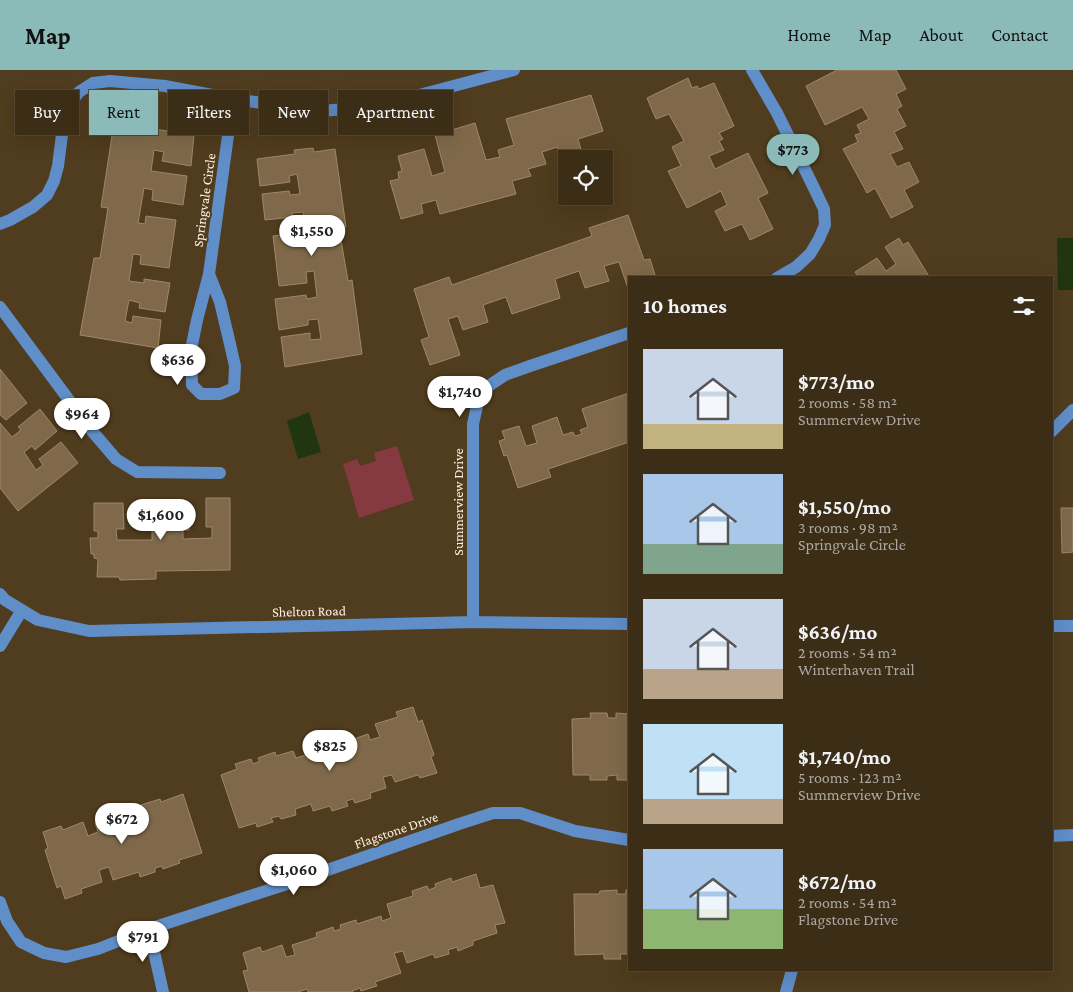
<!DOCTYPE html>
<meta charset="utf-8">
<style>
body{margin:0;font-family:"Crimson Pro",serif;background:#43351f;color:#f1f3f6;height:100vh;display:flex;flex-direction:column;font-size:19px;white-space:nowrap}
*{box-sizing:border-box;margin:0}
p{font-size:16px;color:#aca8a1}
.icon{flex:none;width:28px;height:28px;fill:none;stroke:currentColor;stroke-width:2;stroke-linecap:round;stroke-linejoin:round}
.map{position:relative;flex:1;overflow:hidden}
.sheet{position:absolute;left:628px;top:206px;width:425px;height:695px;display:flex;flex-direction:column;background:#3c2d16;border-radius:0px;box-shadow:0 5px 20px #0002,0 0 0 1px #554935}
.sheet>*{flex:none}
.banner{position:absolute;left:15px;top:20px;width:475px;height:45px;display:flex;gap:10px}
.tools{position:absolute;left:558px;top:80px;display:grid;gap:10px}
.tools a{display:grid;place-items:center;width:55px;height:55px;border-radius:0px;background:#3c2d16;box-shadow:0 5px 20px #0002,0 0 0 1px #554935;font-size:25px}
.price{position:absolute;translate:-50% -42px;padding:0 11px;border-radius:18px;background:#fff;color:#222;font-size:16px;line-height:32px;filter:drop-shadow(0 1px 2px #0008)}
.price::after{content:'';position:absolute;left:50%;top:30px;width:15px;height:11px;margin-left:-8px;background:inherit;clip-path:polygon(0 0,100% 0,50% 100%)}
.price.active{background:#8bbbb9;color:#111}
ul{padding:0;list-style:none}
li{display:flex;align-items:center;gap:15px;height:125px;padding:0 15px}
li span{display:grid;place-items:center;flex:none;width:140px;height:100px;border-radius:0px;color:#555}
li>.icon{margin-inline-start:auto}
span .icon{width:60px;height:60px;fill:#fffc;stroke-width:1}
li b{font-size:21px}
h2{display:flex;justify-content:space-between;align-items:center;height:60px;padding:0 15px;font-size:21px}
.tag{padding:0 18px;border-radius:0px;background:#3c2d16;box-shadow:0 5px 20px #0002,0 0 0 1px #554935;font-size:18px;line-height:45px}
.tag.active{background:#8bbbb9;color:#111}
header{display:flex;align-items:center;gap:30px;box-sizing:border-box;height:70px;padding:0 25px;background:#8bbbb9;color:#111}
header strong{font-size:24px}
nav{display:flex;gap:28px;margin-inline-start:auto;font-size:18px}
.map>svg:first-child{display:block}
.green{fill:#853941}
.water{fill:#1f3610}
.building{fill:#7f694a;stroke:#9f8868}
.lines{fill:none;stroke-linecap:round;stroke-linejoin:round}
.minor{stroke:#608ec9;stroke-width:12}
.labels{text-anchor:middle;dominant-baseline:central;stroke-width:4;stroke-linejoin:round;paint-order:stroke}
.street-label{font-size:14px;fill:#fef1e0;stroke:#503c1e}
</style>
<header>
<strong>Map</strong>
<nav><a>Home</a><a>Map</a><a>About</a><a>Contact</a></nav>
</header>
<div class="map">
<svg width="1073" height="922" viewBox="0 0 1073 922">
<rect width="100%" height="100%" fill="#503c1e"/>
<path class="green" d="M397,376L414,430L359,448L343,394L357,389L360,396L376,391L374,383Z"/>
<path class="water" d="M1057,168H1073V220H1058Z
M309,342L321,382L298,389L287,351Z"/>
<path class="building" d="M837,0H896L906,19L896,24L902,36L897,39L906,56L894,62L903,79L890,84L897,97L909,92L919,112L904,120L913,137L891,148L875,118L867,123L843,79L858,72L855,65L861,63L857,55L869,49L862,37L825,55L806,16Z
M688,8L692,18L697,16L699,19L714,13L734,56L719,63L723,69L719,71L724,80L709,86L715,99L748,83L768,123L758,128L773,159L750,170L742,154L725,161L715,141L727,135L721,121L687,138L668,101L681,96L672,77L684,71L669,44L656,49L647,28Z
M591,25L603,61L578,69L582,83L561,89L557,77L542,82L546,94L528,99L531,106L512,111L516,124L440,144L436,130L421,134L423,143L401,149L390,111L399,109L398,102L402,101L398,86L424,79L432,106L445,102L435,65L475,53L486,90L500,87L498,80L514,75L506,49Z
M114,53L194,65L191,96L162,91L164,82L154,80L151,101L187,106L183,135L152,130L153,120L144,118L138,153L145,154L146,146L176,150L169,198L140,194L141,185L133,184L129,211L144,213V209L170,213L165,242L139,238L140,233L129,230L125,251L132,253L133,246L161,250L158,278L80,265L94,188H100L108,138L101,137Z
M313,78L314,82L335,79L346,157L339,158L348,211L352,210L362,284L285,297L281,267L310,263V270L321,269L318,249L308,250V255L279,260L275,229L306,225L307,229L317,227L314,201L306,202L307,213L279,216L273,166L298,163L299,171L308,170L303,142L292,143V147L265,150L262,124L289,121L290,125L300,124L297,104L289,106L290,112L260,116L257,89L295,84L294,80Z
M628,145L644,190L650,189L656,208H629V221L619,192L604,196L609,211L585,218L579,201L555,209L560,228L512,244L506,227L483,235L488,252L463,260L458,246L448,249L460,285L430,295L421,270L429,267L414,219L449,207L452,215L592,166L589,158Z
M899,168L903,175L908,172L930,208H859L855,202L877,188L886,201L896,194L885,177Z
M0,299L27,333L6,350L0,345Z
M629,323V372L548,399L551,407L518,418L507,385L504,386L499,371L505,369L502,361L519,356L526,376L537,373L532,356L557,347L563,365L573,362L575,366L582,364L580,360L588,357L582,339Z
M40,339L57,361L35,380L32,376L24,382L36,400L43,395L39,389L61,372L78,393L18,441L0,418V353L12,367L21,360L18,357Z
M206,428H230V500L156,501V509L120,510L119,507H97L98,489L94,488V484H91L90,468H98V461H94V433H123L124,459H116L117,470H152V460H142V433L189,432V460H183V469L212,468V457H206Z
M1061,438H1073V482L1062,483Z
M413,637L418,652L422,650L434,685L431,687L437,703L420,708L418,705L395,712L392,705L383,707L386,718L370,723L371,728L355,733L353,729L346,731L348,736L332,741L330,736L313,741L311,734L295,739L296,745L281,749L279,746L271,748L273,752L257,757L256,753L239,758L221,705L237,699L235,694L251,689L253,694L260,691L258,688L275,682L276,686L293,681L296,688L312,683L310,678L327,673L328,677L336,675L334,670L350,665L351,670L368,664L370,670L380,667L375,654L398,647L396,642Z
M590,643H607L608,648H616V643L629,644V710H617V705L607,706V710H590V705H573L572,649L591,648Z
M183,724L202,783L179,790L180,793L163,799L162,796L155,798V802L140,807L139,802L113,810L109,797L99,800L102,812L81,819L82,823L65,829L61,816L57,818L45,780L48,778L43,762L61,756L63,760L83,752L88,766L98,762L95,753L118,745L116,742L135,736L136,739L142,738L141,735L160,729L161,732Z
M476,804L480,818L493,815L505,853L495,855L497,863L473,871V875L458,881L457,877L448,880L449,884L435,888L433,884L407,893L403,881L394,883L401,903L375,912L377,916L361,921L360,918L352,921L353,922H308L307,919L298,922H249L243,901L248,900L243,883L260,877L262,882L282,875L286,887L295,885L292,875L317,867L316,863L333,857L334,861L341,859L340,855L356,850L357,854L381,846L382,851L391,848L387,834L413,826L412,821L427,816L429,820L436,817L435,814L451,808L452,812Z
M617,820V824H626V820H629V889L628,884H620L621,889H604V884L575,885L574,824H599L600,821Z"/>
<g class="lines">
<path class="minor" d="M752,0L777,43L814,118L824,139L825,155L819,169L810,184L796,197L777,208
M0,154L10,150L33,137L47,125L54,111L58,96L64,49L69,35L79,22L93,13L110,11L165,16L233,29L321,41L358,38L389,33L514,0
M209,204L220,232L230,274L235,296L234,318L220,324H201L192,315L191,280L197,250Z
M209,204L233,29
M0,237L92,361L116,389L137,402L220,403
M1051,362L1073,340
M0,524L5,530L38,550L89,561L473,552L629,554
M473,552V354L478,332L487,317L505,305L530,296L629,263
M1051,556H1073
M0,576L22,540
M1051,766L1073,765
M0,832L7,851L21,872L44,883L66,887L98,879L149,859L296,811L459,754L493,743H520L575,761L629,770
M149,859L163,922
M786,922L792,900"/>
</g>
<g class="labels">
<g class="street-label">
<text transform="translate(204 130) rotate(-82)">Springvale Circle</text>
<text transform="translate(458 432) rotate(-90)">Summerview Drive</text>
<text transform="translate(309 541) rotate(-1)">Shelton Road</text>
<text transform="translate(396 760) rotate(-19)">Flagstone Drive</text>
</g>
</g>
</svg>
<div class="tools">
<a><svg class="icon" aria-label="locate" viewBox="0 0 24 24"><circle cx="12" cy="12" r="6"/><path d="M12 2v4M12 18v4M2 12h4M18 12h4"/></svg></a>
</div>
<b class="price active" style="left:793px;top:106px">$773</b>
<b class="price" style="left:312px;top:187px">$1,550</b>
<b class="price" style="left:178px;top:316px">$636</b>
<b class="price" style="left:460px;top:348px">$1,740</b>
<b class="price" style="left:82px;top:370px">$964</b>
<b class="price" style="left:161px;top:471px">$1,600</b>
<b class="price" style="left:330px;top:702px">$825</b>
<b class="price" style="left:122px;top:775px">$672</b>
<b class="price" style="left:294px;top:826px">$1,060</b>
<b class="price" style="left:143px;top:893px">$791</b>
<div class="banner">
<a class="tag">Buy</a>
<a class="tag active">Rent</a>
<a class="tag">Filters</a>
<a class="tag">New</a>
<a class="tag">Apartment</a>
</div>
<section class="sheet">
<h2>10 homes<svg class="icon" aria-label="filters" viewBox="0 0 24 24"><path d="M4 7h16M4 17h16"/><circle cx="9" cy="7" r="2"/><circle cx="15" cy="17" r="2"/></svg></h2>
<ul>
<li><span style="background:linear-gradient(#c9d6e8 75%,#c2b280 0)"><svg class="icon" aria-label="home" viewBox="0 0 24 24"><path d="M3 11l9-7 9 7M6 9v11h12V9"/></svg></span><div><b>$773/mo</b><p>2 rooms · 58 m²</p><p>Summerview Drive</p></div></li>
<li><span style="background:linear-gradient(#a9c7e8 70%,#7fa58c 0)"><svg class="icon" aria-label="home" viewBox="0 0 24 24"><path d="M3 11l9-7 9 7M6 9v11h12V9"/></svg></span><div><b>$1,550/mo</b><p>3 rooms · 98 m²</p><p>Springvale Circle</p></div></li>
<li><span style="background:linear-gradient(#c9d6e8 70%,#b9a48a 0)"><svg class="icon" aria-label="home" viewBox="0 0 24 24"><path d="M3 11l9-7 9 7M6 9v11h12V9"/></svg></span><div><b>$636/mo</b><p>2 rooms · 54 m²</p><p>Winterhaven Trail</p></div></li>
<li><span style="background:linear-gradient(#bfe0f5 75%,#b9a48a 0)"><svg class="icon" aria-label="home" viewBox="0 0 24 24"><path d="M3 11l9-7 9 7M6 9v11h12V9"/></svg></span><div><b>$1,740/mo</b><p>5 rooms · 123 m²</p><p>Summerview Drive</p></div></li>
<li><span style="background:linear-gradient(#a9c7e8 60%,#8fb573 0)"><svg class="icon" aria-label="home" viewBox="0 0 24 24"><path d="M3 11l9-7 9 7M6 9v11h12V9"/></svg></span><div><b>$672/mo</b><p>2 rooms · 54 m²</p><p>Flagstone Drive</p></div></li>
</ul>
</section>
</div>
